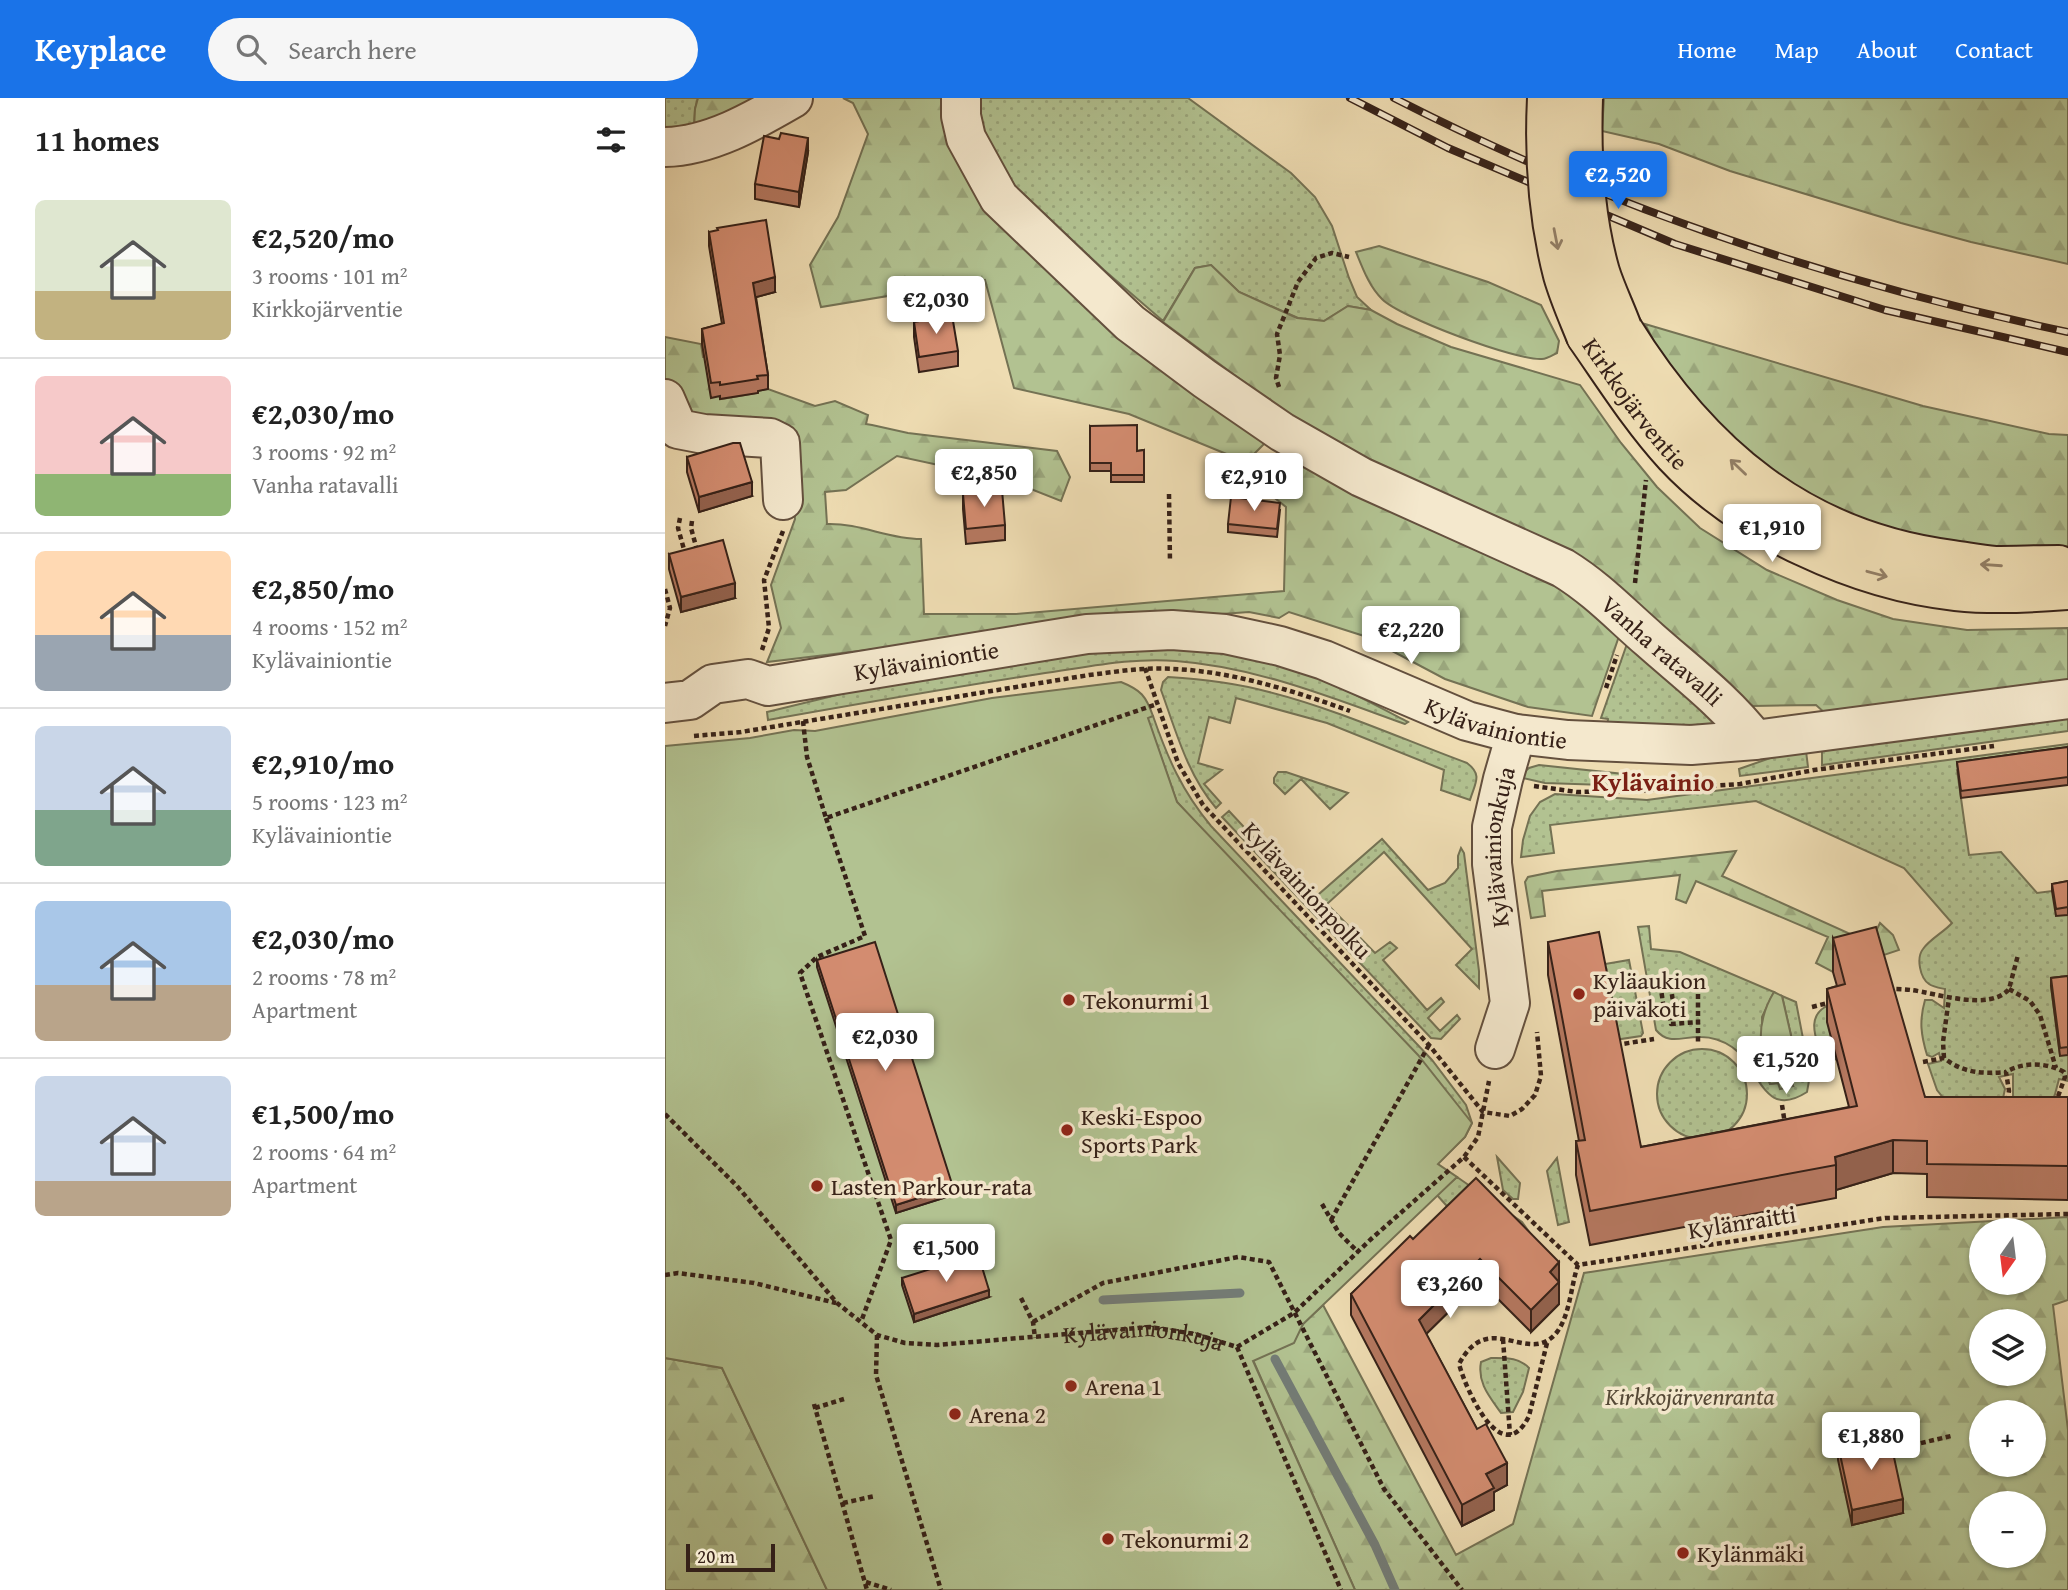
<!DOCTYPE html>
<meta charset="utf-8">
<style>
body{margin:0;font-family:"Gentium Book Plus",serif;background:#f6f6f6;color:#222;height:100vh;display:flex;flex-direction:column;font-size:26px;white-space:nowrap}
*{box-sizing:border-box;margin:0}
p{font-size:23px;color:#767676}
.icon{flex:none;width:38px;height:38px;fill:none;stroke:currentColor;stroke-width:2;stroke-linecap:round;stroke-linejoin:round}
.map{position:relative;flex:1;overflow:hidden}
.details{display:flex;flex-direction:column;background:#fff;width:665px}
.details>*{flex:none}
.needle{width:46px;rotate:194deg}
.controls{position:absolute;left:1304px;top:1120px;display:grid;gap:14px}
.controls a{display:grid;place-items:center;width:77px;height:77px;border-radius:50%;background:#fff;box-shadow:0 2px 5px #0004;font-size:35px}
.scale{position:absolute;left:21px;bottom:18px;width:89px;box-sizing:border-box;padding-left:7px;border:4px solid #362118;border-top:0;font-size:19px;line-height:24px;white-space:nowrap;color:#362118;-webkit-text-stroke:5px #f4e8cd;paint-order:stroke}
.price{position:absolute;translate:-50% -60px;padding:0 16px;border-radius:7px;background:#fff;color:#222;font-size:23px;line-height:46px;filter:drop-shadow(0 2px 4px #0008)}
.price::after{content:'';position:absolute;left:50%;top:42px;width:21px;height:16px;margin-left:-10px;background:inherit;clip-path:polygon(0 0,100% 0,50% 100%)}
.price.selected{background:#1a73e8;color:#fff}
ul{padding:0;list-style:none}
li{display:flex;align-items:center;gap:21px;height:175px;padding:0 35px}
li+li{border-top:2px solid #e0e0e0}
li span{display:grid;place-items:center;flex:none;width:196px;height:140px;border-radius:10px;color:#555}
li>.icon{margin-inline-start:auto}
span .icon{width:84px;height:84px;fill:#fffc;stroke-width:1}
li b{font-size:30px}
h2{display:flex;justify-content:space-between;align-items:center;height:84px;padding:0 35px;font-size:30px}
header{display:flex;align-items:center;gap:42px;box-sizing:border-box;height:98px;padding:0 35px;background:#1a73e8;color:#fff}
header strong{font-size:33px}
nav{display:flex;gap:38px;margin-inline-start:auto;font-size:24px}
.search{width:490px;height:63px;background:#f6f6f6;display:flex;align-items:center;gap:18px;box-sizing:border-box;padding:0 24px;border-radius:38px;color:#767676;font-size:26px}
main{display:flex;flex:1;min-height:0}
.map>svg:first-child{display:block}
.green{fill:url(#green-dots);stroke:#747254;stroke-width:2}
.forest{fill:url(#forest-firs);stroke:#747254;stroke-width:2;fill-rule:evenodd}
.pitch{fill:#b2c291;stroke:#747254;stroke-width:2}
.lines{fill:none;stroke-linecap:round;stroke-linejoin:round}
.stream{stroke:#737c77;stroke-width:9}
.minor-casing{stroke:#64503e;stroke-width:42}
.major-casing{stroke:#362118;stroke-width:42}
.path{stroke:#362118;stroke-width:4.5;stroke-dasharray:5 3.5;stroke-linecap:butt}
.minor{stroke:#f4e8cd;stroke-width:38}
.major{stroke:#eedcb2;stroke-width:38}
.rail-casing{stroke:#362118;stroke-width:8}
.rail{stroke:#f4e8cd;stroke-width:5;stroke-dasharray:16;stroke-linecap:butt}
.major-bridge-casing{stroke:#362118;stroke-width:42;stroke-linecap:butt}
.major-bridge{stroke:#eedcb2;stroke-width:38}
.wall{fill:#b57860;stroke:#362118;stroke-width:2}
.shaded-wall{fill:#94624e;stroke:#362118;stroke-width:2}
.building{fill:#d38c70;stroke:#362118;stroke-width:2}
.oneway{stroke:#927e65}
.poi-dot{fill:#8f2418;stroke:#f4e8cd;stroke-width:2.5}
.labels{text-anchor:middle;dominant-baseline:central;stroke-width:7;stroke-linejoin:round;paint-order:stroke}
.street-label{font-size:24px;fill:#362118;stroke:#f4e8cd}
.poi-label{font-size:24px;fill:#362118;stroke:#f4e8cd;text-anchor:start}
.park-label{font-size:24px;font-style:italic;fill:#554936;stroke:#f4e8cd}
.neighbourhood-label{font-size:26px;font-weight:bold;fill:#7a1f14;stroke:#f4e8cd}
</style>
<header>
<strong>Keyplace</strong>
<div class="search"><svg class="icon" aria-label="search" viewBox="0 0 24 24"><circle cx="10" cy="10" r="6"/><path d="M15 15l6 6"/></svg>Search here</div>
<nav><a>Home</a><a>Map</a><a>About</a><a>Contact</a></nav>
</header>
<main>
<section class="details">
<h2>11 homes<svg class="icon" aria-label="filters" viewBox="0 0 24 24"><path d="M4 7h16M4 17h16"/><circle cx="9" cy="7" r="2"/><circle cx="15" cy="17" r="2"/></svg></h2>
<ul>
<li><span style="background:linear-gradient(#dfe7d0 65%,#c2b280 0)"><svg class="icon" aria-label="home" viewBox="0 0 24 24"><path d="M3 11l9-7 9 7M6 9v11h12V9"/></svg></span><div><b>€2,520/mo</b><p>3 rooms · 101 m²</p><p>Kirkkojärventie</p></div></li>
<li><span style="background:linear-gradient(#f6c9c9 70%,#8fb573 0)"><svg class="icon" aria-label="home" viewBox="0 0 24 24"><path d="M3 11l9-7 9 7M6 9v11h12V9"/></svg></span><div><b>€2,030/mo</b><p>3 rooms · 92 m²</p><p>Vanha ratavalli</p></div></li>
<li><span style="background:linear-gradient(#ffd9b3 60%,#9aa5b1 0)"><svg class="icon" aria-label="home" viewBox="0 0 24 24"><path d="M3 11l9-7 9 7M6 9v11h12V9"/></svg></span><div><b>€2,850/mo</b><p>4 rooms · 152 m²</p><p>Kylävainiontie</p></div></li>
<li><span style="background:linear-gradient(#c9d6e8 60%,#7fa58c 0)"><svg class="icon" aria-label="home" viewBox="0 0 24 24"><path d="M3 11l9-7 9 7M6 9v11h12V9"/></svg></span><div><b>€2,910/mo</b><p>5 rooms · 123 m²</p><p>Kylävainiontie</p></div></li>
<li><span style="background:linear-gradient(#a9c7e8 60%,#b9a48a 0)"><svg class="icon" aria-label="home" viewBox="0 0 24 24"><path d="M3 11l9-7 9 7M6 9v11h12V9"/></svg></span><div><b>€2,030/mo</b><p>2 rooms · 78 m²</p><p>Apartment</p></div></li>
<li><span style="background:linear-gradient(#c9d6e8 75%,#b9a48a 0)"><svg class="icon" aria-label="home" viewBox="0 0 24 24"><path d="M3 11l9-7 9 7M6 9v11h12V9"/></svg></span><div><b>€1,500/mo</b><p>2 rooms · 64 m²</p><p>Apartment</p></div></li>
</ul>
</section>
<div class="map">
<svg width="1403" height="1492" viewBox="0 0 1403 1492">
<defs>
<pattern id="green-dots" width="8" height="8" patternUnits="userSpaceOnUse" patternTransform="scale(1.75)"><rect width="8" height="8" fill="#b2c291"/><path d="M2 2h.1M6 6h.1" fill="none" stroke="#9aa67c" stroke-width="1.8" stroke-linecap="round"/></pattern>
<pattern id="forest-firs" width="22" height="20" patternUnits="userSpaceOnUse" patternTransform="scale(1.75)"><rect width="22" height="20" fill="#b2c291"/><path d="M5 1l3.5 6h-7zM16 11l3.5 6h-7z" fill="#9aa67c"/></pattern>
</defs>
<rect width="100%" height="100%" fill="#eedcb2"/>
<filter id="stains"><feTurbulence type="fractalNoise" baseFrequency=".00286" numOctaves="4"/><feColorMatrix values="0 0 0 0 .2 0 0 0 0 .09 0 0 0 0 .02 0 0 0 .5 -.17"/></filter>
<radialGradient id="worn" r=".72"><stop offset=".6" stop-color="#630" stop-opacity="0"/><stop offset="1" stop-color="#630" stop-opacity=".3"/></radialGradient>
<path class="green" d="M0,0H33L30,11L29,30L0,31Z
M310,0H523L626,75L650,99L667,128L684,180L692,199L706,212L683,208L659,223L633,220L574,194L546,167L530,170L498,223L439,172L350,88L314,33Z
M963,543L1054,629L942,630L943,621L936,620Z
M472,548C517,550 562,552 605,564C654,576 699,601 743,624L740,626C665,599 591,569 511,563C466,559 419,570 374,576C284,590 193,606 103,622L102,614L213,587L358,562Z
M503,579C537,581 571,585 604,594C671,611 737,641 802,665C818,677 810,685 805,702L776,692L779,672L662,625L571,600L565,625L544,619L533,665L557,672L539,686L556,705L551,710C522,676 511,633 496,592L498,584Z
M1403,617V633L1157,667V650Z
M488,618C503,661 517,693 546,728L767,962L801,1007L807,1025L800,1039L708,1128L538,733L512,704L482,619Z
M1403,646V657L1292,672L1304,757L1336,754L1372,795L1387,793L1403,817V886L1386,888L1395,957H1403V983L1394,981L1388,1004L1348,1003V976L1334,979L1340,991L1337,1005L1280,1002L1272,992L1263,966L1276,963L1274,955L1267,959L1262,957C1256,937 1254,923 1260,902H1267L1279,910L1280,891C1275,890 1268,889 1264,886C1255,880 1251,860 1258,851C1265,841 1279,834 1287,825L1239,770L1091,703L885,727L889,755L856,759L858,742L865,718L875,704L890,696L982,702Z
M1141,653L1143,669L1075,678L1074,671L1111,658Z
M874,667L968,677L969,688L880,685L853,679L864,670Z
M613,674H621L683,695L665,711L636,681L620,696L609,685V680Z
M564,713L647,802L717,741L763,792L780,785L793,770V758L796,750L799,755L814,873V890L791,867L807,851L719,754L662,806L710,855L725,844L732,850L718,862L762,912L776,900L779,904L763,920L775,933L792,917L795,921L776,941L766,940L557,719Z
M984,828L986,851L1015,854L1109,894L1097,919L1098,965L1105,986L1113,985L1128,988L1126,983L1136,981L1117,898L1131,904L1145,977L1142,994C1097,1023 1095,968 1067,949C1058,943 1047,939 1036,939C1018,938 1004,948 991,932L973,829Z
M964,862L978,935L976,938L949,942L934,867Z
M1218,895L1172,961L1167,962L1155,956C1151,939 1142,920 1160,909Z
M992 996a45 45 0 1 1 90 0a45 45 0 1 1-90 0Z
M832,1059L855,1085L853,1101H848L838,1092Z
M892,1060L904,1124L893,1127L882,1073Z
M792,1079L857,1124L865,1135L789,1116L772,1097Z
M826,1260C841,1260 854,1259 864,1270L858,1294L848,1314L836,1315C825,1299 812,1285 816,1264Z"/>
<path class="forest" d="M33,0H103L29,30L30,11Z
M178,0H284L285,39L602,343L581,364L464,316L349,290L320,182L156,209L145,167L173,119L203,36L188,5Z
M939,0H1403V166L1306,144L1236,125L1065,73L994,46L937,33Z
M714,148L823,184L876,207L894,243L892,255C888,257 882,261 877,261C852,263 734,219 717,201C704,188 698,171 691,154Z
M546,167L574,194L632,220L659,223L683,208L706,212L732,226L786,249L915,287L956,345L992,389L1035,430L1102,472L1172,502L1228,521L1302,532L1403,530V583L1161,616L1151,607L1088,608L657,342L498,224L530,170Z
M980,226L1258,308L1384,336L1403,337V451L1306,454L1177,424L1073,352L999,263Z
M0,239L36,246L38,259L48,258L56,301L92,295V293L103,291L150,308L170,303L203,317L201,326L207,327L243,335L392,353L405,379L396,403L343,382L232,358L181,392L160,394L162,426C196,425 222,441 256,441L259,516H351L619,493L621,409L590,384L628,353L909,490L953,533V541L927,618L863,609L780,581L699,538L624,514L614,520L584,514L419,526L102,564L116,530L106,487L130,421L126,378L130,339L34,330L0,284Z
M1071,753L1057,778L1205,845L1215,825L1228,837L1234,852L1168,874L1151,865L1163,839L1031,783L1021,805L1011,801L1015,777L877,793L880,818L866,820L860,784L863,779L892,773Z
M1403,1119V1202L1388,1207L1403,1332V1492H690L588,1262L628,1245L638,1226L658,1207L791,1457L848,1426L919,1175L1218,1129ZM1316,1132H1368V1185H1316ZM1316,1223H1368V1276H1316ZM1316,1314H1368V1367H1316ZM1316,1405H1368V1458H1316Z
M0,1260L57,1270L162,1492H0Z"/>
<path class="pitch" d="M456,584C476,592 481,598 488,618L483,620L512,704L753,957L807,1025L800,1039L773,1066L792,1079L638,1226L629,1245L588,1263L690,1492H162L57,1270L0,1260V648L85,640L129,632L150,633L327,600Z
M1109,894L1117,898L1136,981L1126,983L1128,988L1115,991L1113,985L1105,986C1094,953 1090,925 1109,894Z"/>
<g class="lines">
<path class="stream" d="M438,1202L575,1195
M610,1261L710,1447L730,1492"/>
<g class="minor-casing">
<g id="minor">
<path id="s2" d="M296,0V18L301,40L334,100L465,225L540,281L617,334L696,379L898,470C932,491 955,516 985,542C1021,574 1061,604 1090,642"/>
<path d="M0,49C46,48 90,22 128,0"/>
<path d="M0,301L13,331L39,336L105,340L115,345L118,402"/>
<path id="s3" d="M0,605L25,602L48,586L83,581L103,588L422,536L507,532L560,536L615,548L659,562L802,623L851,636L903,642L1026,647L1090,642L1403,601"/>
<path id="s4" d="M830,951L845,905L827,766V729L838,681L851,636"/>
</g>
</g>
<g class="major-casing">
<g id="major">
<path d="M957,230C1035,356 1136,443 1288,462C1302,464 1316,467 1330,468C1351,468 1372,467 1394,467"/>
<path id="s5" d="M921,238C949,278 976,321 1009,357C1077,430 1194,483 1291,493C1328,497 1366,495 1403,492"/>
</g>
</g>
<g class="path">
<path d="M614,289L611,280L615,257L612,236L633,184L651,160L667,155L684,159"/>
<path d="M504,396L505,464"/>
<path d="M15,420L13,430L20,455"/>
<path d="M27,423L26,430L32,452"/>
<path d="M970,485L981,382"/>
<path d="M0,491L5,510L0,528"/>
<path d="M97,552L104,530L99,482L118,433"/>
<path d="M480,570L513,665L538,707L764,947L818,1014L845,1018L857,1011L870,997L876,978L872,934"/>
<path d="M941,590L952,557"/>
<path d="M138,623L142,659L161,720L492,606"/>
<path d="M29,638L76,634L424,577C442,575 460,572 478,571C547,567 621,590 685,613"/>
<path d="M869,688L912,694L970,693L1075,686L1149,672L1329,648"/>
<path d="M161,720L200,838L152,859L135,875L226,1142L196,1224"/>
<path d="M1223,891C1230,891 1238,891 1246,892C1271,895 1325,914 1344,891L1353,857"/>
<path d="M1344,891L1365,903L1375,917L1391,970"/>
<path d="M1033,896V944"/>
<path d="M1147,909L1167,904"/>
<path d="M1004,912H999L996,891L1006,890L1009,911L1004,912L1006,926L1035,924"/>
<path d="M951,947L989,941"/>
<path d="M1279,960L1278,944L1284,900"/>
<path d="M1258,964L1279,960C1298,975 1317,976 1341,974"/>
<path d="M1342,1003L1344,993L1341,974C1358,964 1381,964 1399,974L1400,979L1391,1004"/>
<path d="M1117,1007L1120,1026"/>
<path id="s1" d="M0,1016L72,1088L172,1205L212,1237L240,1245L272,1247L485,1229L530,1236L572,1249L629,1215L705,1142L799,1059L813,1039L824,983"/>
<path d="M799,1059L913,1167L1220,1120L1403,1116"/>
<path d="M657,1106L674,1135L693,1154"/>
<path d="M666,1122L764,947"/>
<path d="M0,1177L13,1175L89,1185L171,1205"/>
<path d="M356,1200L368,1224L370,1240"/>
<path d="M368,1224L438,1185L573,1159L604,1164L719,1391L797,1492"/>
<path d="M212,1237L211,1277L276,1492"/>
<path d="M838,1241L845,1337"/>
<path d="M882,1245L864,1318C837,1373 801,1292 794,1266C824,1209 864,1270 892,1234C905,1217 906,1187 913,1167"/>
<path d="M572,1249L676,1492"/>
<path d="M149,1306L202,1492"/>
<path d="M150,1310L179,1301"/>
<path d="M1231,1351L1286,1338"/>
<path d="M178,1405L210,1398"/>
<path d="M201,1484L226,1492"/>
</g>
<use href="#minor" class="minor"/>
<use href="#major" class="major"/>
<g class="rail-casing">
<path id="rail" d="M685,0L783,50L1010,146L1220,212L1403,254
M729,0C941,109 1169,185 1403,234"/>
</g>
<use href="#rail" class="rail"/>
<g class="major-bridge-casing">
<path id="major-bridge" d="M882,0C879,60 883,119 898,177C904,198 913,218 921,238
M918,0C916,58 919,118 935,174C941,193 950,211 957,230"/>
</g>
<use href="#major-bridge" class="major-bridge"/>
</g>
<path class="wall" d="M143,54L134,109L90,101V86Z
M44,134L110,194L91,199L103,277V291L93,293V295L55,301V298L46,300L37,246V231L57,226L44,148Z
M249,224L293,253V268L254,274L249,239Z
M425,328L472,353L479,352V384H446V373H425Z
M22,359L87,398L34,414L22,374Z
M298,396L340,427V442L301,446L298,411Z
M615,412L612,439L563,434V426Z
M4,456L70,500L16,514L4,471Z
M1403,649V687L1296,700L1292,664Z
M1403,783V817L1391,818L1387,793V786Z
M1168,840L1260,999H1403V1102L1262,1099V1076L1228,1075L1171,1092V1100L925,1147L911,1077V1043H914L883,877V844L976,1049L1184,1009L1162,924V891L1172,888L1168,874Z
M152,862L288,1097L231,1115L152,869Z
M1403,878V957L1395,958L1386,888V880Z
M748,1141L894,1164V1206L866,1234L815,1183L761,1236L842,1387L829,1394V1412L797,1428L686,1217V1196Z
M237,1180L324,1199L249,1224L237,1187Z
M1173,1347L1238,1415L1187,1427L1173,1362Z"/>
<path class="shaded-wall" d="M143,40V54L134,109V94Z
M110,179V194L88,200V185Z
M87,384V398L34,414V399Z
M70,485V500L16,514V499Z
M1228,1042V1075L1171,1092V1067L1170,1059Z
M288,1089V1097L231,1115V1107Z
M815,1161V1183L754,1243V1222Z
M894,1164V1206L866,1234V1212L885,1174Z
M324,1192V1199L249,1224V1216Z
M842,1365V1387L829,1394V1412L797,1428V1407L821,1376Z
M1238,1401V1415L1187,1427V1412Z"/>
<path class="building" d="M116,35L143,40L134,94L90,86L99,38L114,41Z
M101,122L110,179L88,185L103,277L92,278L93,281L55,287V284L46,285L37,231L59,225L44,134L53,132L52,130Z
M287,217L293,253L254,259L249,224Z
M472,327V353L479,352V377H446V365H425V328Z
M68,345H75L87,384L34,399L22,359Z
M337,392L340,427L301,431L298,396Z
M566,399L615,405L612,431L563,426Z
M58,442L70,485L16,499L4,456Z
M1403,649V679L1296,693L1292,664Z
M1403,783V809L1391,811L1387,786Z
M1211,829L1260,999H1403V1068L1262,1066V1043L1228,1042L1170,1059L1171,1067L925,1113L911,1043L920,1042L883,844L934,834L976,1049L1192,1008L1162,891L1180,886L1168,840Z
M210,844L288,1089L231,1107L152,862Z
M1403,878V949L1395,950L1386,880Z
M811,1080L894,1164L885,1174L894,1184L866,1212L815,1161L754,1222L812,1331L821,1326L842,1365L821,1376L829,1390L797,1407L686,1196L745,1138L748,1141Z
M313,1156L324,1192L249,1216L237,1180Z
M1224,1336L1238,1401L1187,1412L1173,1347Z"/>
<defs><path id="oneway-shaft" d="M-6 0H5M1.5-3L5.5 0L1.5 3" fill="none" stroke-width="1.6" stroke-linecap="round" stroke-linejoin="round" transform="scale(1.75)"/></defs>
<g class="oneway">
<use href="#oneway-shaft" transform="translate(891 141) rotate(79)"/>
<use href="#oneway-shaft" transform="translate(1073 369) rotate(-136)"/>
<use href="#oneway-shaft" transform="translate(1326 467) rotate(-176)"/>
<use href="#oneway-shaft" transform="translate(1212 476) rotate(15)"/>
</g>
<g class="poi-dot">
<circle cx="914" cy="896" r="7"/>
<circle cx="404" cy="902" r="7"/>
<circle cx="402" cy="1032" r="7"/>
<circle cx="152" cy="1088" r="7"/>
<circle cx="406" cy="1288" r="7"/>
<circle cx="290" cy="1316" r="7"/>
<circle cx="443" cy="1441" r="7"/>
<circle cx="1018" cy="1455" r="7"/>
</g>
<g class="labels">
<g class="street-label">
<text stroke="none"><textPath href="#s5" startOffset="84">Kirkkojärventie</textPath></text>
<text stroke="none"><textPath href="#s2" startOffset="919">Vanha ratavalli</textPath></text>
<text stroke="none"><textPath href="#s3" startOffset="270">Kylävainiontie</textPath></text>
<text stroke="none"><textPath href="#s3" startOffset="858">Kylävainiontie</textPath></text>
<text stroke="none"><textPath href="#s4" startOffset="206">Kylävainionkuja</textPath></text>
<text transform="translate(642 792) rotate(47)">Kylävainionpolku</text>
<text transform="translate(1077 1124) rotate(-9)">Kylänraitti</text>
<text stroke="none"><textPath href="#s1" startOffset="576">Kylävainionkuja</textPath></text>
</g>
<g class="poi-label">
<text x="928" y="882">Kyläaukion<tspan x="928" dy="28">päiväkoti</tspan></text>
<text x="418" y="902">Tekonurmi 1</text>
<text x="416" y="1018">Keski-Espoo<tspan x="416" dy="28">Sports Park</tspan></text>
<text x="166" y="1088">Lasten Parkour-rata</text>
<text x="420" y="1288">Arena 1</text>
<text x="304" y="1316">Arena 2</text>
<text x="457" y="1441">Tekonurmi 2</text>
<text x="1032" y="1455">Kylänmäki</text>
</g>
<g class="park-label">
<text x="1025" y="1298">Kirkkojärvenranta</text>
</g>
<g class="neighbourhood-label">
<text x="988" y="683">Kylävainio</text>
</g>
</g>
<rect width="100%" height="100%" filter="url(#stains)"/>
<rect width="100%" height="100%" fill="url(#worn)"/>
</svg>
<div class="controls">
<a><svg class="needle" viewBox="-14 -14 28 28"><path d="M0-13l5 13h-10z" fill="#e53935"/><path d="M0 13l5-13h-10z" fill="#767676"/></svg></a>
<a><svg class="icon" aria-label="layers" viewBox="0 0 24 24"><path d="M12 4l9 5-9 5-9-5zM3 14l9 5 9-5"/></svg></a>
<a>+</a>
<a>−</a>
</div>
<div class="scale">20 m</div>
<b class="price selected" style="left:953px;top:113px">€2,520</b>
<b class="price" style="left:271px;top:238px">€2,030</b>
<b class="price" style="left:319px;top:411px">€2,850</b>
<b class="price" style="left:589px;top:415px">€2,910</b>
<b class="price" style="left:1107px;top:466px">€1,910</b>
<b class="price" style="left:746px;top:568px">€2,220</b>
<b class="price" style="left:220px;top:975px">€2,030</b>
<b class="price" style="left:1121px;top:998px">€1,520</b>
<b class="price" style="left:281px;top:1186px">€1,500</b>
<b class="price" style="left:785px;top:1222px">€3,260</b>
<b class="price" style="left:1206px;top:1374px">€1,880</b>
</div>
</main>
